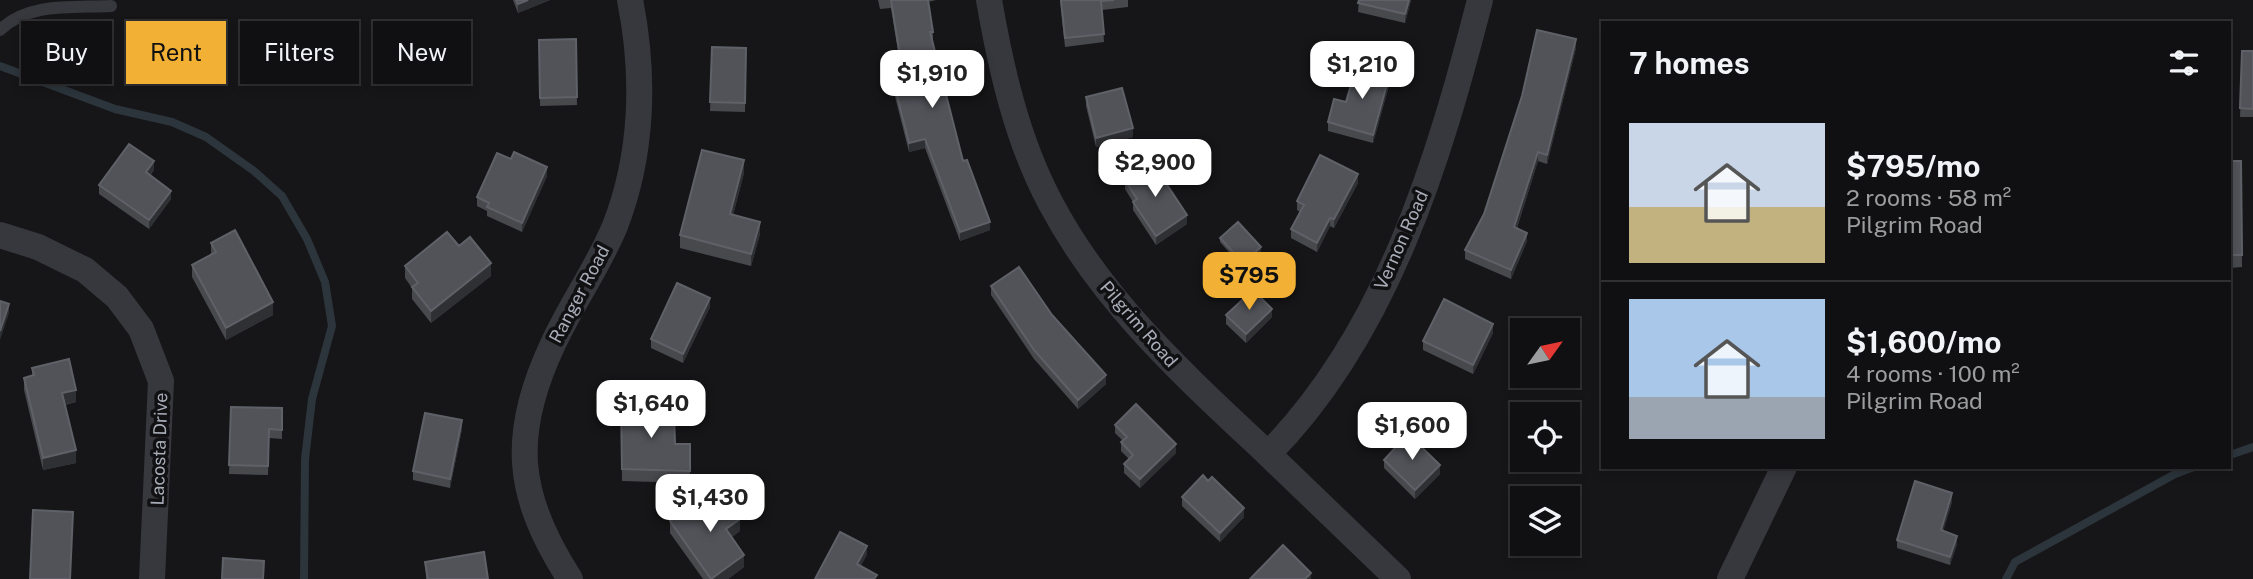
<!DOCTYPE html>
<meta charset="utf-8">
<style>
body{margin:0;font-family:"Public Sans",sans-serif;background:#1e1e20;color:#f1f3f6;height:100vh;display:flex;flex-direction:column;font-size:26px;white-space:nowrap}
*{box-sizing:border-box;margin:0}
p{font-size:23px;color:#9c9d9f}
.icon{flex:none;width:38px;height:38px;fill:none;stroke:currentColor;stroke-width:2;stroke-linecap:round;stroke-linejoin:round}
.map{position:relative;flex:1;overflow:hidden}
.details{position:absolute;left:1601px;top:21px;width:630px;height:448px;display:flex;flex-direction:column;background:#101012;border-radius:0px;box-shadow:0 4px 10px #0003,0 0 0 2px #303032}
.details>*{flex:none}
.banner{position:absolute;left:21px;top:21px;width:665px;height:63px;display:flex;gap:14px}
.needle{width:46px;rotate:57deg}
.buttons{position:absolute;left:1510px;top:318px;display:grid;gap:14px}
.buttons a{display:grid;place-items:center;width:70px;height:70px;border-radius:0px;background:#101012;box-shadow:0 4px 10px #0003,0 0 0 2px #303032;font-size:35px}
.price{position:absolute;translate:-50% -60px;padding:0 16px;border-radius:14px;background:#fff;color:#222;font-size:23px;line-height:46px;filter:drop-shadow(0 2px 4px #0008)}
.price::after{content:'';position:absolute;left:50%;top:42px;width:21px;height:16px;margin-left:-10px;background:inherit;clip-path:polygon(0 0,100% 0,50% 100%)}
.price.selected{background:#f2b134;color:#111}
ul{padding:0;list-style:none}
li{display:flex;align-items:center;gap:21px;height:175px;padding:0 28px}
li+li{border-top:2px solid #303032}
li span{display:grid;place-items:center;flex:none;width:196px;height:140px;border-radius:0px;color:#555}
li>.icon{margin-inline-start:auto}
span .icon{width:84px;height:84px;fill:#fffc;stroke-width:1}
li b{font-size:30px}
h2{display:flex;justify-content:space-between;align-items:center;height:84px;padding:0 28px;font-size:30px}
.pill{padding:0 24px;border-radius:0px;background:#101012;box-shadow:0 4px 10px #0003,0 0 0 2px #303032;font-size:24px;line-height:63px}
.pill.selected{background:#f2b134;color:#111}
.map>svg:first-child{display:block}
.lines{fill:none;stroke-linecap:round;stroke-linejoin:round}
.stream{stroke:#2c353c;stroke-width:8}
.service{stroke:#37383d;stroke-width:12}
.minor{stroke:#37383d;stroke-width:26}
.wall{fill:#47494d}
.shaded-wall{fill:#2f3033}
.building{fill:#525359;stroke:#5f6168;stroke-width:2}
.labels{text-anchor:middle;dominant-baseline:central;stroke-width:7;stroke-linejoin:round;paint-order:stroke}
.street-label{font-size:18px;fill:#a8adb8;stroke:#111113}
</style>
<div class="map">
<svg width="2253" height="579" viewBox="0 0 2253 579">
<rect width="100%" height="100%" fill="#161618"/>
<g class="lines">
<path class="stream" d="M0,66L115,109L172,122L206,137L254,171L282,196L307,239L325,282L332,326L312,399L305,459L304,579
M2230,455L2253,447
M2006,579L2015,562L2175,474L2194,467"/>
<path class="service" d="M0,30C29,2 73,8 111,6"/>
<path class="minor" d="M989,0C1001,69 1017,140 1050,202C1103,303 1186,377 1268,454C1311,495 1354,537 1398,579
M0,235L38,247L85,270L117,297L141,329L161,381L152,579
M1268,454C1387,334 1439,160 1480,0
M570,579C516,496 510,435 553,344C572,303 598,267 615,226C643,154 645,75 630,0
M1730,579L1784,467"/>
</g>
<path class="wall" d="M513,0H550L518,13Z
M878,0H936L928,2L933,32V41H932L963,161L990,230L960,241L925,148L909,152L889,73V64L900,63L891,8L880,9Z
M1060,0H1128V7L1102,10L1104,42L1065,47Z
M1359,0H1411L1405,23L1358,12Z
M576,39L577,105L540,106L539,40Z
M712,47L746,48L745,112L710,111Z
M1576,48L1547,164L1538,161L1517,228L1527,241L1511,279L1465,259V250Z
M2242,51H2253V117H2240Z
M1390,82L1373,143L1328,131V122L1346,102Z
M1086,97L1133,137L1096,147L1086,106Z
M511,159L547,176L522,232L487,216V211L477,206V197Z
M2230,161H2241L2242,267L2230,268Z
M154,170L150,176L171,199L149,229L99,194V185Z
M744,173L733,215L760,234L751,266L680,248V235Z
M1125,180L1187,224L1156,245L1133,210V202L1125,189Z
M1358,183L1334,228L1330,226L1317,252L1291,238V229L1300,212L1297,210V201Z
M1220,238L1261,252L1243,268L1220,242Z
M211,243L273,315L226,340L192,277V265L211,255Z
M459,246L491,276L431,323L412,299V288L405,278V266Z
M991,286L1052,315L1106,384L1078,409L1034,359L991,295Z
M710,307L683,363L651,348V339Z
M1226,315L1272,317L1246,343L1226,324Z
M1493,333L1473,374L1423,350V341Z
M32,368L76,402L65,405L76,463L43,470L24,390V378L32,376Z
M621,403L660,415L675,444H690V483L622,481Z
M231,407L282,408V439L269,438L268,475L229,474Z
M1115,425L1176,453L1140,488L1124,473V464L1129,459L1121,451V442L1123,441L1115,433Z
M462,429L450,488L413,480V471Z
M1384,460L1440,474L1415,499L1384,468Z
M1182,497L1244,517L1220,542L1182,506Z
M1952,502L1943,531L1957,544L1950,565L1897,548V540Z
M710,506L740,531L732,537L744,567L728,579H703L670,533V521Z
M425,562L488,579H426Z"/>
<path class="shaded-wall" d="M528,0H550L518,13V4Z
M1409,0H1411L1405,23V14Z
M1576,39V48L1547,164V155Z
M1390,73V82L1373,143V135Z
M1133,128V137L1096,147V138Z
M925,139V148L909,152V143Z
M1538,152V161L1514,236V227Z
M744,160V173L730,227V214Z
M154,161V170L146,181V172Z
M547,167V176L522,232V223Z
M1358,174V183L1334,228V219Z
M171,191V199L149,229V220Z
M1187,215V224L1156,245V236Z
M1330,218V226L1317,252V243Z
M760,222V234L751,266V254Z
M990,222V230L960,241V232Z
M1527,233V241L1511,279V270Z
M1261,247V252L1243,268V263Z
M491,263V276L431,323V311Z
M710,298V307L683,363V354Z
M273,302V315L226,340V328Z
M9,304V313L0,340V331Z
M1272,309V317L1246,343V334Z
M1493,324V333L1473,374V365Z
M1106,375V384L1078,409V400Z
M76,390V402L62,405V393Z
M462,420V429L450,488V479Z
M1176,444V453L1140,488V479Z
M76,450V463L43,470V458Z
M1440,465V474L1415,499V490Z
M1952,493V502L1941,539V530Z
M1244,508V517L1220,542V533Z
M740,519V531L726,542V529Z
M1957,536V544L1950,565V557Z
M867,546V555L857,573V564Z
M744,555V567L728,579H711Z
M1311,573V579H1305Z"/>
<path class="building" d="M516,0H528L518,4Z
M891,0H928L933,32H930L963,161L967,160L990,222L960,232L925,139L909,143L889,64L901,63Z
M1061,0H1114L1101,1L1104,34L1065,38Z
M1359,0H1409L1405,14L1358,3Z
M1537,30L1576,39L1547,155L1538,152L1514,227L1527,233L1511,270L1465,250L1484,214L1522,96Z
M576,39L577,97L540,98L539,40Z
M712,47L746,48L745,103L710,102Z
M2242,51H2253V109L2240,108Z
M1357,64L1390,73L1373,135L1328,122L1334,99L1346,102Z
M1122,88L1133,128L1096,138L1086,97Z
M129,144L154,161L146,172L171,191L149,220L99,185Z
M702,150L744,160L730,214L760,222L751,254L680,235Z
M514,152L547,167L522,223L487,207L489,203L477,197L497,153L511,159Z
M1320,155L1358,174L1334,219L1330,218L1317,243L1291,229L1304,205L1297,201Z
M2230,161H2241L2242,255H2230Z
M1152,162L1187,215L1156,236L1133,202L1137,199L1125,180Z
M1238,222L1261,247L1243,263L1220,238Z
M235,230L273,302L226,328L192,265L216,252L211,243Z
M447,232L459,246L470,237L491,263L431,311L412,287L418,283L405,266Z
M1019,267L1052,315L1106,375L1078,400L1034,350L991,286Z
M677,283L710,298L683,354L651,339Z
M1253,290L1272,309L1246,334L1226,315Z
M1444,299L1493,324L1473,365L1423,341Z
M0,301L9,304L0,331Z
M69,359L76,390L62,393L76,450L43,458L24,378L34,375L32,368Z
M659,402L660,415H674L675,444H690V471L622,469L621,403Z
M1136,404L1176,444L1140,479L1124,464L1133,455L1121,442L1127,437L1115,425Z
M231,407L282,408V430L269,429L268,466L229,465Z
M425,413L462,420L450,479L413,471Z
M1408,434L1440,465L1415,490L1384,460Z
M1203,475L1208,481L1212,477L1244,508L1220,533L1182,497Z
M1915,481L1952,493L1941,530L1957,536L1950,557L1897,540Z
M704,496L710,506L724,496L740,519L726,529L744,555L711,579L670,521Z
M33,510L73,512L70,579H30Z
M840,532L867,546L857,564L877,575L874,579H815Z
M1283,545L1311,573L1305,579H1250Z
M484,552L488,579H428L425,562Z
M223,558L264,561L263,579H222Z"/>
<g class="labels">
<g class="street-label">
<text transform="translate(1401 240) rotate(-66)">Vernon Road</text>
<text transform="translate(579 294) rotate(-62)">Ranger Road</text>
<text transform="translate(1139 324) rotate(49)">Pilgrim Road</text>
<text transform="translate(159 449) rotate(-88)">Lacosta Drive</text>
</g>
</g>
</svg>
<div class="buttons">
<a><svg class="needle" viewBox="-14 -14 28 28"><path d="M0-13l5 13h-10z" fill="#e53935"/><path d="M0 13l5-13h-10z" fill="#9c9d9f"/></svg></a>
<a><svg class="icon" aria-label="locate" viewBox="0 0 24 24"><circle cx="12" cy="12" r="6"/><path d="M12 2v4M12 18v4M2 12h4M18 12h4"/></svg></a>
<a><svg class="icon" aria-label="layers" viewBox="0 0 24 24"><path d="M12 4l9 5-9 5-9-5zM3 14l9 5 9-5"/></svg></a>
</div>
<b class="price" style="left:1362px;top:101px">$1,210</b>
<b class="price" style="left:932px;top:110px">$1,910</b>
<b class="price" style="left:1155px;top:199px">$2,900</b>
<b class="price selected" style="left:1249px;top:312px">$795</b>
<b class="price" style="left:651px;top:440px">$1,640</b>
<b class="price" style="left:1412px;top:462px">$1,600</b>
<b class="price" style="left:710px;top:534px">$1,430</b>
<div class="banner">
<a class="pill">Buy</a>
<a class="pill selected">Rent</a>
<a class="pill">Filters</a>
<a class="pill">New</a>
</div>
<section class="details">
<h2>7 homes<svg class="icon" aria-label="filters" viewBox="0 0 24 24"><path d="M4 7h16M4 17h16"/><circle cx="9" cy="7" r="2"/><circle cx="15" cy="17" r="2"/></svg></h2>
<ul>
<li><span style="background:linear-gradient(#c9d6e8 60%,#c2b280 0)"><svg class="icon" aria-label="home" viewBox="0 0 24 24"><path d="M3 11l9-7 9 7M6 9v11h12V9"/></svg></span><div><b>$795/mo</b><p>2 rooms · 58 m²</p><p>Pilgrim Road</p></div></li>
<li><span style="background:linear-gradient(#a9c7e8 70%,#9aa5b1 0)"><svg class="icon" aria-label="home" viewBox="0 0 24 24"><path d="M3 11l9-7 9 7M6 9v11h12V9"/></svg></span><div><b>$1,600/mo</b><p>4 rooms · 100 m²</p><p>Pilgrim Road</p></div></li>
</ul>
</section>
</div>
